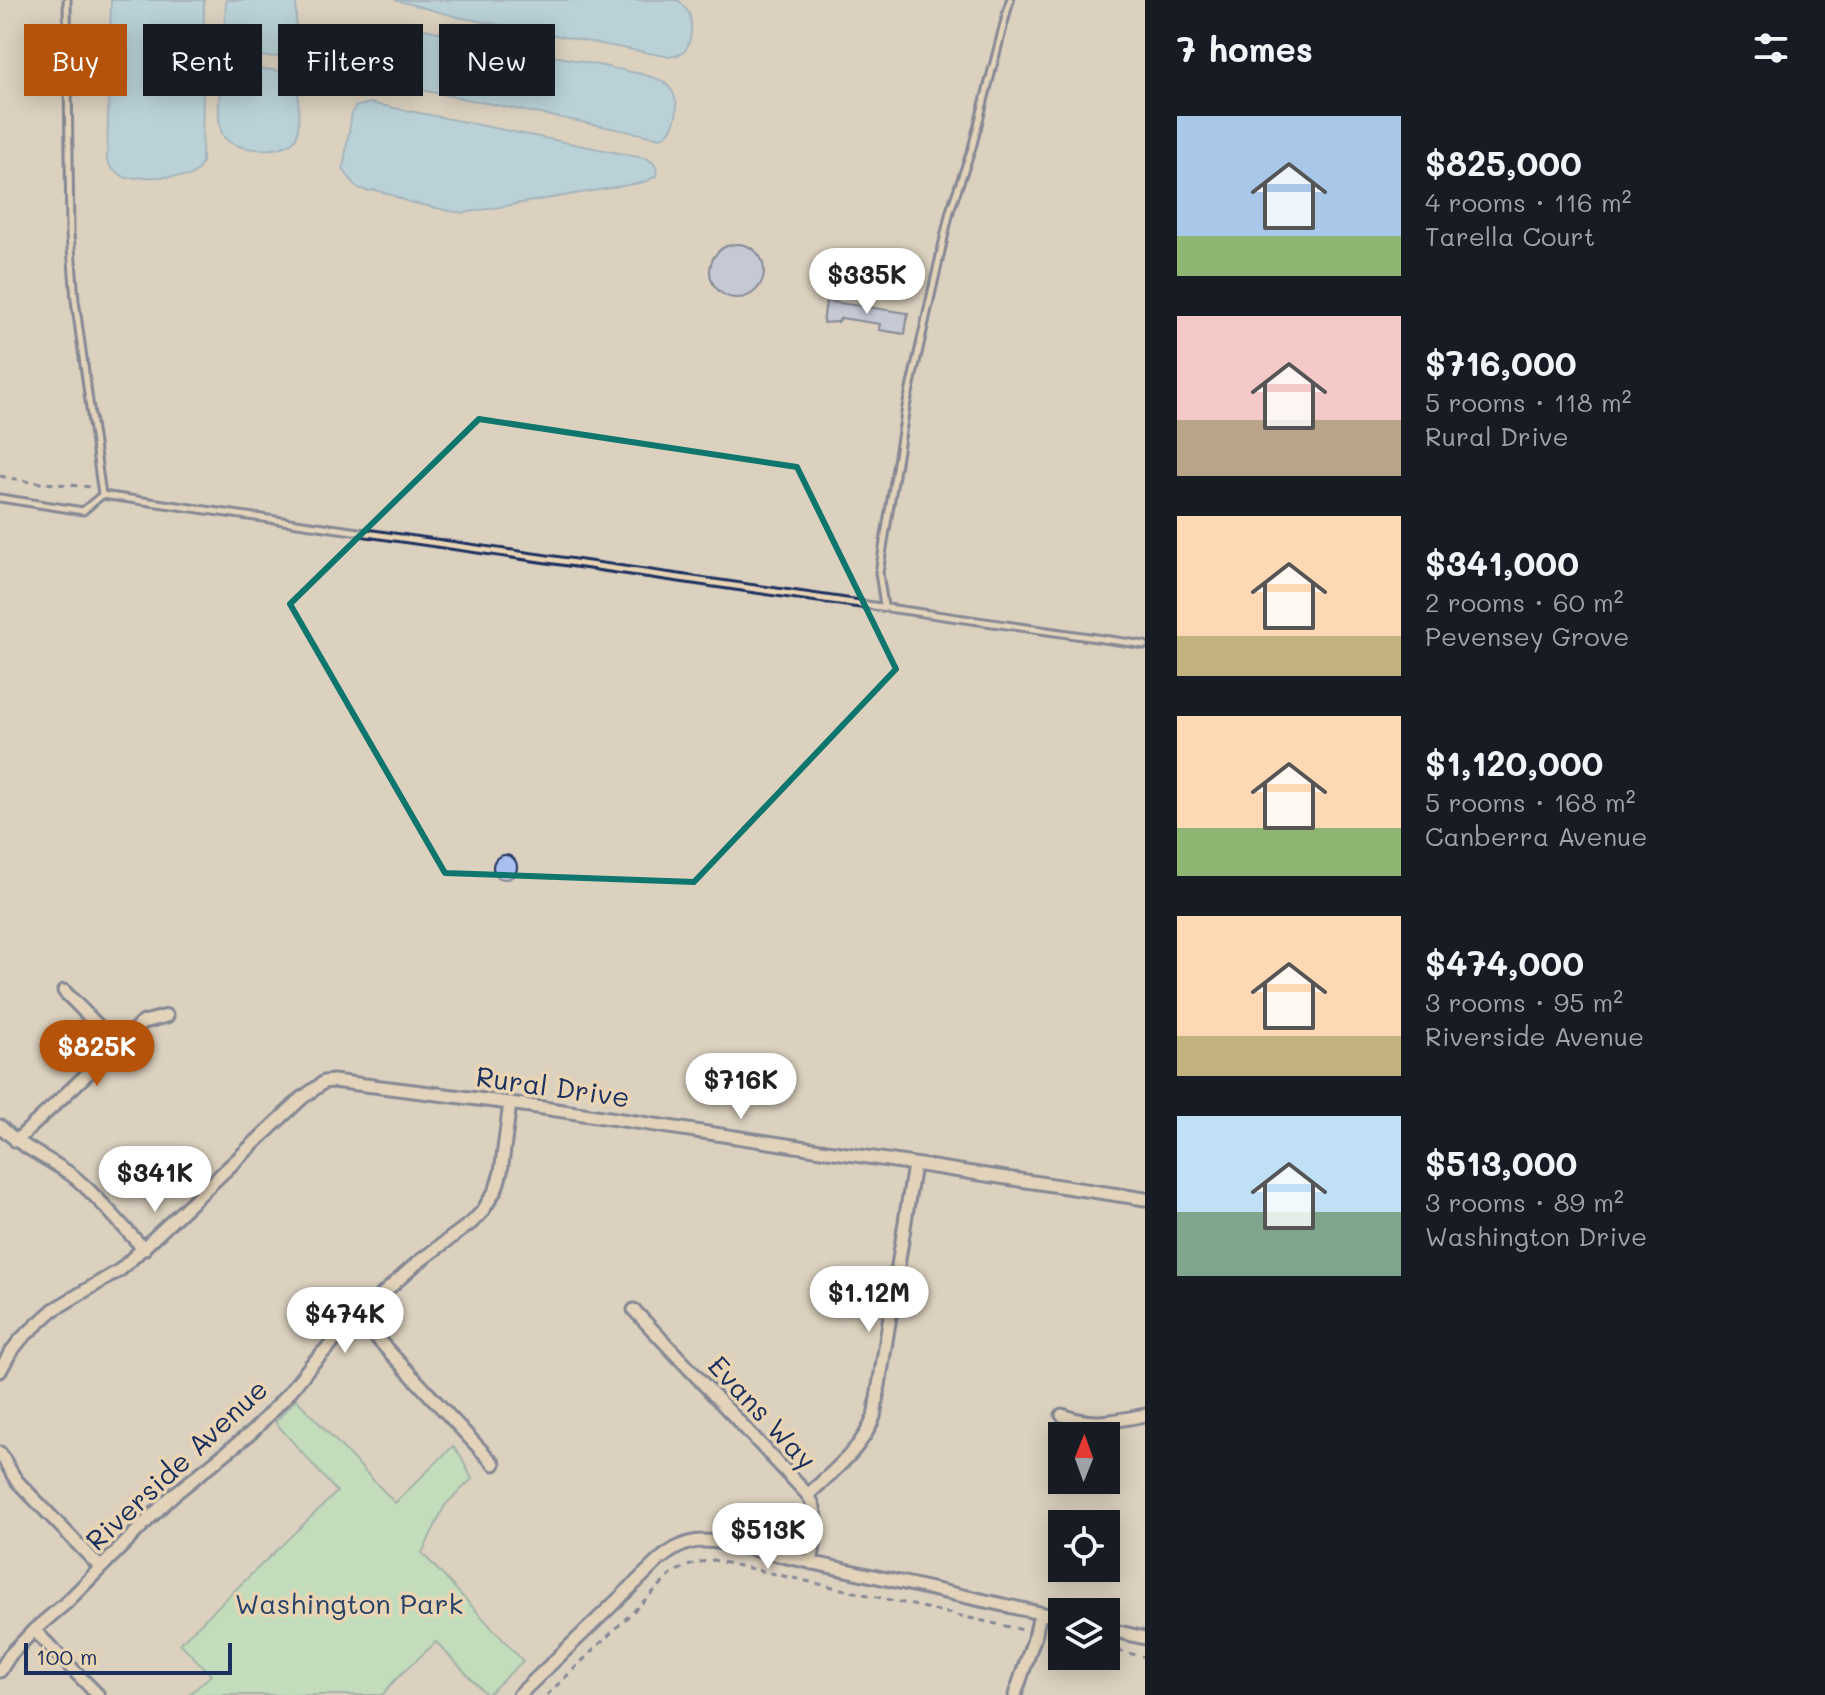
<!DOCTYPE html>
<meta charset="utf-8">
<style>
body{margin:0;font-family:Mali,sans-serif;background:#20242c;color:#f1f3f6;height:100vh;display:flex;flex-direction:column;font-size:30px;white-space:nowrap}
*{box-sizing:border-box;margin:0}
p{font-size:26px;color:#9ea1a6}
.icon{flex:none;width:44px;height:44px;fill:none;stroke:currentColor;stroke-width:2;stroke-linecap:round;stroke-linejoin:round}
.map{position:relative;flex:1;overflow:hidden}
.sheet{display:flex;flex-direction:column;background:#171b24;width:680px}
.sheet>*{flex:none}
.banner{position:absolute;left:24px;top:24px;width:760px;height:72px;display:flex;gap:16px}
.needle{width:52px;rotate:1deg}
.buttons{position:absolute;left:1048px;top:1422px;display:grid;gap:16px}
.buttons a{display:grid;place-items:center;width:72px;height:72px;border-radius:0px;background:#171b24;box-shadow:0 4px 20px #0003;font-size:40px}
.scale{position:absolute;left:24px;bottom:20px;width:208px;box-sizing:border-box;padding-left:8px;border:4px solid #1b2f5e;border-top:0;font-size:22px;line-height:28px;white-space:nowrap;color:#1b2f5e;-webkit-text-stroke:6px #e9d5b4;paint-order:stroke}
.price{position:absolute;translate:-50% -68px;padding:0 18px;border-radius:28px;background:#fff;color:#222;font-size:26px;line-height:52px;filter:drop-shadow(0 2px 4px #0008)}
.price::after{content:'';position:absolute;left:50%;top:48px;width:24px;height:18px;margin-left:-12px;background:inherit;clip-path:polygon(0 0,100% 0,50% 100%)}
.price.selected{background:#b45309;color:#fff}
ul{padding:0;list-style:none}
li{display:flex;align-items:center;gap:24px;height:200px;padding:0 32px}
li span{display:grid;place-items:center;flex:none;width:224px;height:160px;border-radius:0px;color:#555}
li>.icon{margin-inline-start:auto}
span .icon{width:96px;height:96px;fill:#fffc;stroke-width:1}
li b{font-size:34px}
h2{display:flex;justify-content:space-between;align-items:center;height:96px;padding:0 32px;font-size:34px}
.tag{padding:0 28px;border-radius:0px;background:#171b24;box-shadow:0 4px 20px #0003;font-size:28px;line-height:72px}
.tag.selected{background:#b45309;color:#fff}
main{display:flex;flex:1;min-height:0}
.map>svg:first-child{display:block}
.green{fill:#a5ebb8;stroke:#608d8b;stroke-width:2}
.water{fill:#91d3f3;stroke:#6291b7;stroke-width:2}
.building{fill:#a9bfed;stroke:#1b2f5e;stroke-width:2}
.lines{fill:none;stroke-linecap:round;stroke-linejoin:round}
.service-casing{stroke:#1b2f5e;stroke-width:11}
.minor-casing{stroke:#1b2f5e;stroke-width:17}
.path{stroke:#1b2f5e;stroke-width:3;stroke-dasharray:6 6;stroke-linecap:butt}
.service{stroke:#e9d5b4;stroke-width:5}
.minor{stroke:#e9d5b4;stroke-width:11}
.marked{fill:none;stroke:#0f766e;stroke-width:6;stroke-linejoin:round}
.labels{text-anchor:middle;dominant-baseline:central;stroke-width:7;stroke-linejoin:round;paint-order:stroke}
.street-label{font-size:28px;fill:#1b2f5e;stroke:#e9d5b4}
.park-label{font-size:28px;fill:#294267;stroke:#e9d5b4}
</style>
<main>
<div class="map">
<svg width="1145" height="1695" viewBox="0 0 1145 1695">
<rect width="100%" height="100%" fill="#dcd1bf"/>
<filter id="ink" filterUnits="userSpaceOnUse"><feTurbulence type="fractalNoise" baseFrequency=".0125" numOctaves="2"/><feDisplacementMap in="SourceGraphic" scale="16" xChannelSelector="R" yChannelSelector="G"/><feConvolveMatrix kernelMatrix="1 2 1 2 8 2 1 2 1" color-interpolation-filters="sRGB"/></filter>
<g filter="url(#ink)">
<path class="green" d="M296,1399L395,1503L453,1446L461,1457L472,1479L445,1505L422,1553L523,1661L487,1695L436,1642L397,1678L382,1695H189L211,1675L180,1643L337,1492L275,1422Z"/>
<path class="water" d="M111,0H204L202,163L197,171L191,176L126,178L112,169L107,161Z
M226,0H296C296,11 297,42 291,50C283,62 233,57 227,44C222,33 226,13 226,0Z
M395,0H678C683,5 688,9 690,16C692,26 692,47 682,53C680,55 673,56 670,57L458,17Z
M385,21L641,74C651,77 663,79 670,88C682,104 677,129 661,138L371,80C369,79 363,73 362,71C355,60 356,34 366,26C371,22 378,21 385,21Z
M234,70C255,70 287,64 298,85C298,97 300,124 297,135C291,156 235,152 224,137C216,126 219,89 223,76Z
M370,103L648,159C655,164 658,166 656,176L645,182L463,213L450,211L409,202L389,194L375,190L367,191L356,187L343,169L352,113L355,107Z"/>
<path class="building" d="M710 271a27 27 0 1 1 54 0a27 27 0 1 1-54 0Z
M826,301L908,313L905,334L879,330L880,324L841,318L838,322L823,323Z
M493 867a12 12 0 1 1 24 0a12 12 0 1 1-24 0Z"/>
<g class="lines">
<g class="service-casing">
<path id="service" d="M67,0L70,234L75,300L102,495
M0,498L83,511L102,495L1145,645
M884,606L879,573L906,407L950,211L972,148L1010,0"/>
</g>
<g class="minor-casing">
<path id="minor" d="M64,991L117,1045
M0,1126C21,1148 49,1158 73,1176C99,1197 121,1225 144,1249
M16,1141L137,1027L144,1022L167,1016
M634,1310L808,1495C822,1517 815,1538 811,1563
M357,1317L494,1464
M0,1371L10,1353L21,1339L53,1310L120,1270L302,1098L324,1082L333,1081L510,1103L1145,1199
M1062,1415C1092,1427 1114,1421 1145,1415
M0,1453L16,1480L100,1567
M808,1495C833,1471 861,1450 874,1417L914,1165
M1106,1629L1145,1638
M34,1630L98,1695
M0,1671L10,1655L34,1630L67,1602L150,1518L172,1496L252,1432L289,1393L311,1365L357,1317L417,1263L471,1223L482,1212L496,1189L501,1172L510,1103
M519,1695L659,1560C681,1542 695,1538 724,1543L1062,1618
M1015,1695L1036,1633L1040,1613"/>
</g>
<path class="path" d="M0,476L30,482L94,487
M1046,1635L1062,1638
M1106,1648L1145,1657
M547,1695L674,1572L695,1563L713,1560L1023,1630"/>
<use href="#service" class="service"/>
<use href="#minor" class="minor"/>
</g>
</g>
<path d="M0 0H1145V1695H0ZM479,419L797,467L896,669L694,882L445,873L290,604Z" fill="#dcd1bf" fill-opacity=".55" fill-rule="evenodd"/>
<path class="marked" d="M479,419L797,467L896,669L694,882L445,873L290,604Z"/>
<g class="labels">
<g class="street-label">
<text transform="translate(553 1086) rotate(8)">Rural Drive</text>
<text transform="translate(763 1412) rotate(47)">Evans Way</text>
<text transform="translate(176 1464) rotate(-43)">Riverside Avenue</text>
</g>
<g class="park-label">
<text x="349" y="1603">Washington Park</text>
</g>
</g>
</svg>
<div class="buttons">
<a><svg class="needle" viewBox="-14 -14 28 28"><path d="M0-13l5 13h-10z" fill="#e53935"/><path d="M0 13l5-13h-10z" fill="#9ea1a6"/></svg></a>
<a><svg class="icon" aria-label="locate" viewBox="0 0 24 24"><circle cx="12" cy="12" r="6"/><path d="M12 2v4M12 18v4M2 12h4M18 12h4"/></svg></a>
<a><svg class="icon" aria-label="layers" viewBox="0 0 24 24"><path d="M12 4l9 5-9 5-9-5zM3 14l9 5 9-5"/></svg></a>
</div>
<div class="scale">100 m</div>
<b class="price" style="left:867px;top:316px">$335K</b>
<b class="price selected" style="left:97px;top:1088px">$825K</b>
<b class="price" style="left:741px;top:1121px">$716K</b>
<b class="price" style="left:155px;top:1214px">$341K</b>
<b class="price" style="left:869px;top:1334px">$1.12M</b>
<b class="price" style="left:345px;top:1355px">$474K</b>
<b class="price" style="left:768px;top:1571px">$513K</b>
<div class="banner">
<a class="tag selected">Buy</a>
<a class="tag">Rent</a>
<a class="tag">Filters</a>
<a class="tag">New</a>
</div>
</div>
<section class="sheet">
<h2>7 homes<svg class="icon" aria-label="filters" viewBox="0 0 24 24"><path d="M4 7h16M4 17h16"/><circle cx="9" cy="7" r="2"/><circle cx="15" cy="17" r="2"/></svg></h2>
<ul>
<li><span style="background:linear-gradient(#a9c7e8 75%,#8fb573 0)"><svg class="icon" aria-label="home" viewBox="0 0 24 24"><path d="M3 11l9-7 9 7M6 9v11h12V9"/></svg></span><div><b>$825,000</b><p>4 rooms · 116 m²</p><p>Tarella Court</p></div></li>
<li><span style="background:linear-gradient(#f6c9c9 65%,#b9a48a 0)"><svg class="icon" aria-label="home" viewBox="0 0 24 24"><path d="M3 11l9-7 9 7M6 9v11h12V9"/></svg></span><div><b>$716,000</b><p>5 rooms · 118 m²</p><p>Rural Drive</p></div></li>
<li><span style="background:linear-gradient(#ffd9b3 75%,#c2b280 0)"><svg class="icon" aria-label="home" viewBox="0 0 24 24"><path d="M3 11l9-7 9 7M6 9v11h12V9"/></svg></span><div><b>$341,000</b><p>2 rooms · 60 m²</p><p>Pevensey Grove</p></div></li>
<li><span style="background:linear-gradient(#ffd9b3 70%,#8fb573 0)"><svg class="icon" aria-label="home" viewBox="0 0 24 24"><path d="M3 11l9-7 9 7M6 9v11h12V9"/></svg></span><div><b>$1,120,000</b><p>5 rooms · 168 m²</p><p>Canberra Avenue</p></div></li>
<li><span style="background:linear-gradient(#ffd9b3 75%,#c2b280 0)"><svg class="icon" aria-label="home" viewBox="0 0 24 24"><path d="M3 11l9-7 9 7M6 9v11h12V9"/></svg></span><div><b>$474,000</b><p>3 rooms · 95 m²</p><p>Riverside Avenue</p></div></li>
<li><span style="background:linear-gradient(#bfe0f5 60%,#7fa58c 0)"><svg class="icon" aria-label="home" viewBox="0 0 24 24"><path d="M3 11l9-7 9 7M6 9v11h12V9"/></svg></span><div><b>$513,000</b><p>3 rooms · 89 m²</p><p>Washington Drive</p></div></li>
</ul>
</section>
</main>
